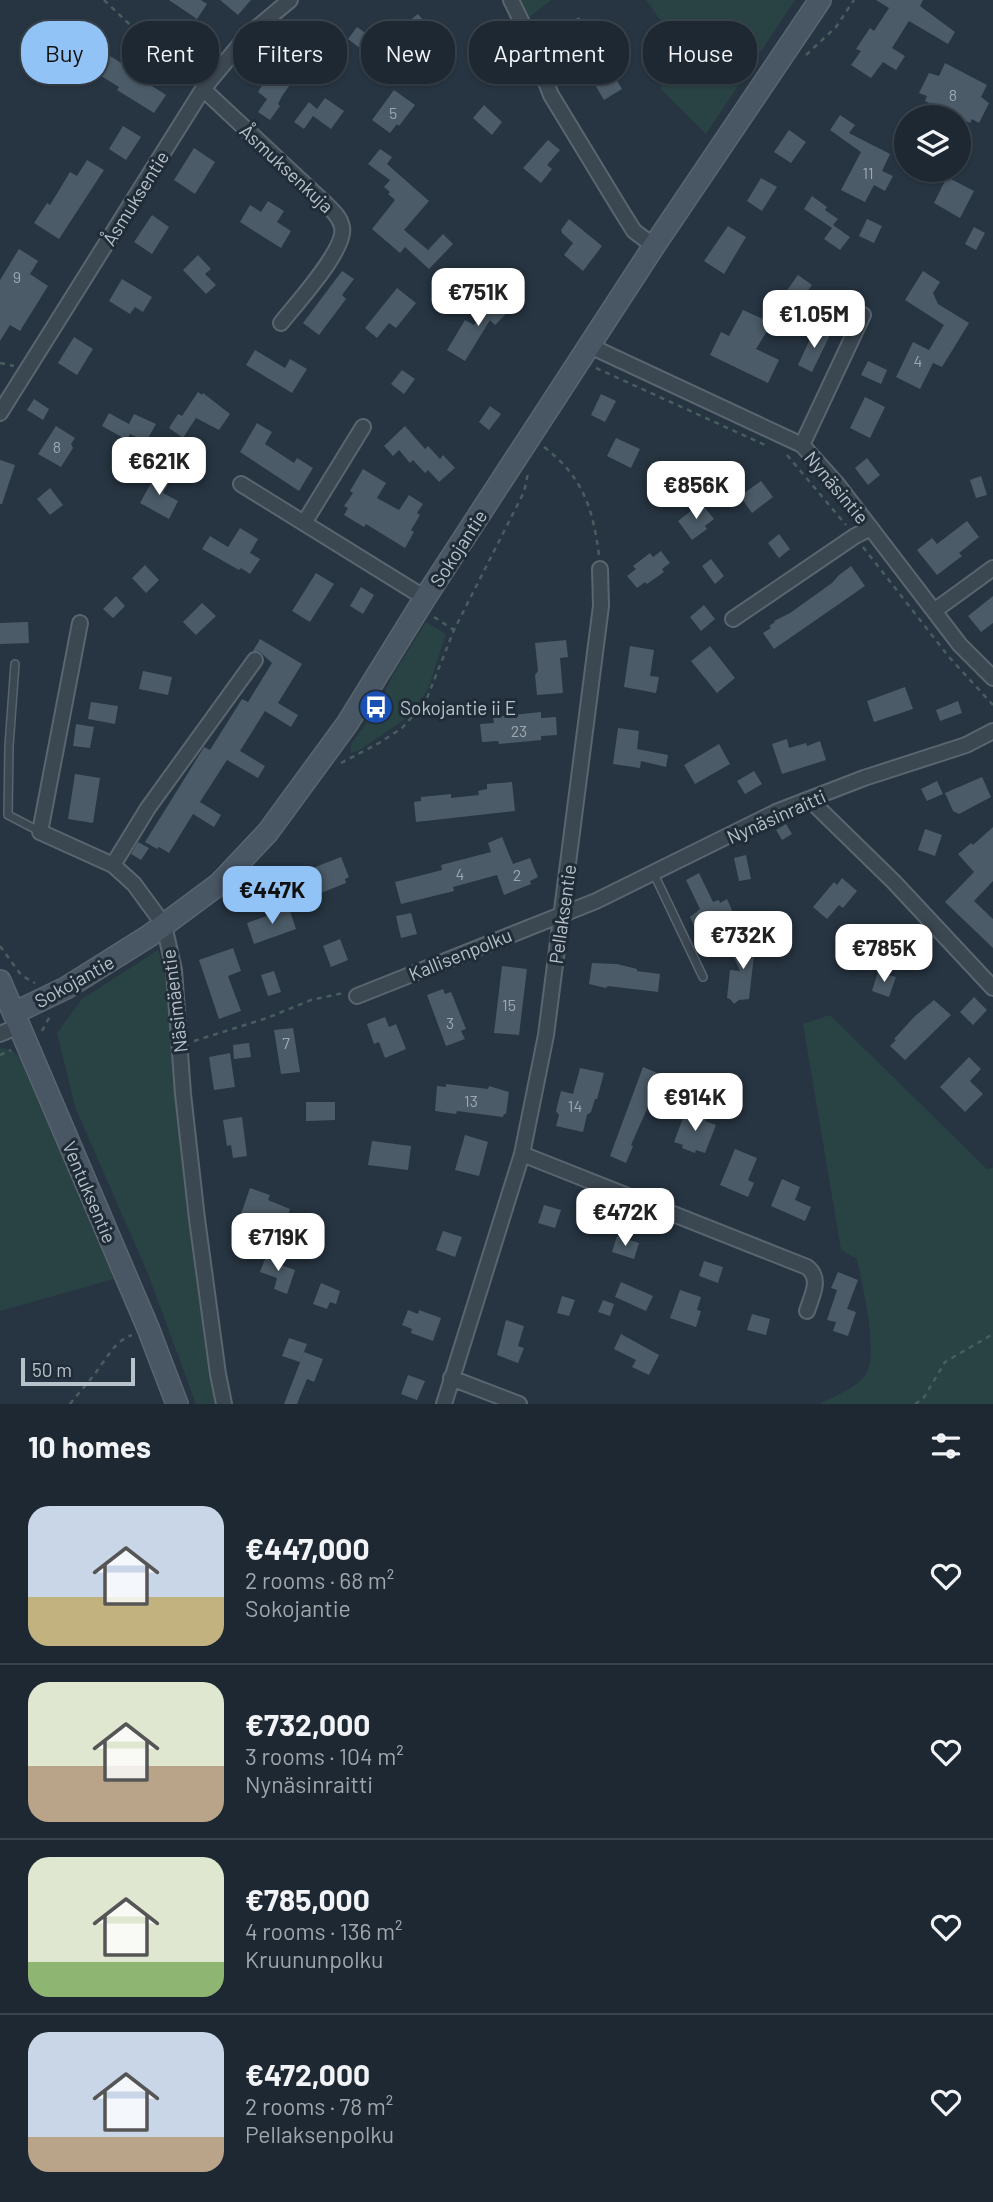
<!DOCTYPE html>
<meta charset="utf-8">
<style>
body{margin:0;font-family:Barlow,sans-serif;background:#25303a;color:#f1f3f6;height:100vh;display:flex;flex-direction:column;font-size:26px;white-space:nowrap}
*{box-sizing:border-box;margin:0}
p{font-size:23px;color:#a0a6ac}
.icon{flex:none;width:38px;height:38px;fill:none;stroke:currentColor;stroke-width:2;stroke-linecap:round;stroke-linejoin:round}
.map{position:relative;height:1404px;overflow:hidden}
.details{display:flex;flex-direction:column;background:#1d2832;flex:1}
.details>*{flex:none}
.banner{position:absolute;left:21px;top:21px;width:952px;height:63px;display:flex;gap:14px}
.tools{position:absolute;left:894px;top:105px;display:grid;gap:14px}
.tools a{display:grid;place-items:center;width:77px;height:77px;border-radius:50%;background:#1d2832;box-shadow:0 2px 5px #0004,0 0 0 2px #3b444d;font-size:35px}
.scale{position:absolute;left:21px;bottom:18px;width:114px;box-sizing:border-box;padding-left:7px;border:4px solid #b8c2cb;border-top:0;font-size:19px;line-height:24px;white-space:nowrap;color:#b8c2cb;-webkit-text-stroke:5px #202c37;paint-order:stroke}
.price{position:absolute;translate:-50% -60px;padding:0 16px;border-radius:14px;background:#fff;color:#222;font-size:23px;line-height:46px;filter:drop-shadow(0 2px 4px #0008)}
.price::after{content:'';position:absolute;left:50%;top:42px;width:21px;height:16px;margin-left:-10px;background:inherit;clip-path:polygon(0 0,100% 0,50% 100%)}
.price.selected{background:#92c3f6;color:#111}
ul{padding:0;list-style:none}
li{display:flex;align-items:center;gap:21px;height:175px;padding:0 28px}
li+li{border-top:2px solid #3b444d}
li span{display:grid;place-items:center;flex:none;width:196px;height:140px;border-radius:21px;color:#555}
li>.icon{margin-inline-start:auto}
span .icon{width:84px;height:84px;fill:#fffc;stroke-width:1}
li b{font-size:30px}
h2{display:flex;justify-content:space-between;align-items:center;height:84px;padding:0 28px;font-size:30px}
.pill{padding:0 24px;border-radius:28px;background:#1d2832;box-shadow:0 2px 5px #0004,0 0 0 2px #3b444d;font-size:24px;line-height:63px}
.pill.selected{background:#92c3f6;color:#111}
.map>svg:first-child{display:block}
.green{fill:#294243}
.building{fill:#4b5b67}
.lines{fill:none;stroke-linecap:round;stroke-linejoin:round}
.lane-casing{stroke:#59656f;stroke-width:10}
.street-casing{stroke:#59656f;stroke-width:18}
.secondary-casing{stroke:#59656f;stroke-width:24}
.path{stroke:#475e5f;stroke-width:2.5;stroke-dasharray:5 5;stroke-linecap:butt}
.lane{stroke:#3b4751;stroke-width:7}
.street{stroke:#3b4751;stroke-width:14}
.secondary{stroke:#495664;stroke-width:21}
.labels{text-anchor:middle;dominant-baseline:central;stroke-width:6;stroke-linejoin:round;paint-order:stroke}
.number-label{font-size:16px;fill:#9da8b2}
.street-label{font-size:19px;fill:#b8c2cb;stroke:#202c37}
.poi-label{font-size:19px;fill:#b8c2cb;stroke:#202c37;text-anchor:start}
</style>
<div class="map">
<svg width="993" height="1404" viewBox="0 0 993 1404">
<rect width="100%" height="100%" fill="#273542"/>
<path class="green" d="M520,0H551L530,17Z
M646,0H795L706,134L661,89L664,25Z
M426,622L446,634L428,689L412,714L360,750L351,753V744L377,709L392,676Z
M158,950C174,998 169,1047 175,1097C186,1200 203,1302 219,1404H196L148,1274L75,1107L57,1033L82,999Z
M830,1015L987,1169L993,1168V1404H820C834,1396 857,1388 866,1374C879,1352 862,1285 857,1259L841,1250L803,1024Z
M0,1048L12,1050L20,1058L114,1279L0,1311Z"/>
<path class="building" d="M169,0H201L207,4L197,19Z
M220,0H251L238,15Z
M876,0H923L920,6L955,32L948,44L909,21L892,48L905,56L896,70L883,62L871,78L851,65L861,51L856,49L870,28L874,31L889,8Z
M418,14L438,38L424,49L404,25Z
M579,17L622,89L604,100L570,43L574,41L564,26Z
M357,27L371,37L361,49L348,39Z
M93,49L109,59L110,56L131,69L130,72L166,95L154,113L117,90L119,87L83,65Z
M285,51L304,65L282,96L278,104L280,106L270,120L258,112L267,99L258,92L270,72L267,70Z
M945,63L987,85L981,97L989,103L979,123L972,119L970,123L925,101L927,96L919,93L929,73L939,76Z
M394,90L415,105L399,126L397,124L390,133L372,120Z
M325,98L344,111L331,129L313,116L304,129L294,122L309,102L317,109Z
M484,105L502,122L492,135L473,118Z
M840,115L855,125L849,133L890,154L882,171L893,176L885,191L874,185L865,202L841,190L861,152L830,130Z
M123,126L141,137L126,160L109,149Z
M789,130L806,142L791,163L774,152Z
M548,140L560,150L547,165L552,169L541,183L523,168Z
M194,148L215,162L195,194L174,180Z
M380,149L392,157L387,164L429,201L404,230L428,250L443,234L453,244L429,269L405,247L400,253L372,229L395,200L388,194L390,192L384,187L390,180L368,164Z
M87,160L104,170L59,239L34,223L47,203L50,205L70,172L77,176Z
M947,177L974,191L960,218L934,203Z
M761,178L777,187L762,211L747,201Z
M812,196L827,207L825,210L838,219L833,225L850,237L840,250L824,239L832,228L804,209Z
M268,201L284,211L277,222L291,231L281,248L240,222L250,205L261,212Z
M152,215L169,227L152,254L134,242Z
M569,219L602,246L583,271L564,255L573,243L562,233L561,230Z
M867,219L882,226L874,243L859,236Z
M728,226L746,237L724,274L704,261Z
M974,227L985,233L976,250L965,244Z
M19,249L38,261L30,274L48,286L20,331L10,325L0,341V280Z
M198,255L211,269L205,274L216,285L206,294L183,270Z
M342,271L354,279L342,295L346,299L319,335L303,323Z
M923,271L940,282L933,293L938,304L969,323L942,367L933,363L920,389L896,377L913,342L929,350L944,325L905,300Z
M798,275L812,285L799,303L785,293Z
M122,279L152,297L143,312L135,307L130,314L109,301Z
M397,288L416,303L396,328L389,323L377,338L365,328Z
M504,294L515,305L495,325L490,320L465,361L447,350L465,320L474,325Z
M743,310L772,323L756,349L779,360L768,383L710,355L721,332L729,336Z
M815,328L830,335L812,372L798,365Z
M74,337L93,349L77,375L58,363Z
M255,350L285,368L290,359L307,369L292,393L246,365Z
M868,361L887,370L881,384L861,375Z
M402,370L415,379L404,394L391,384Z
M198,392L202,395L203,393L230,414L219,430L196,418L183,438L169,428L178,414L182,416Z
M601,394L616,401L605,422L591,415Z
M865,397L885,407L870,438L850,428Z
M34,399L49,409L43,420L27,410Z
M490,406L501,414L489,430L479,422Z
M109,413L129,424L134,414L156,424L146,442L130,434L127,440L102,426Z
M257,423L272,432L265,444L294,463L297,458L313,468L299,491L240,452Z
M56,426L75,438L71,444L73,448L61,467L38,454Z
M405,426L425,449L428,446L440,459L443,455L455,468L439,482L428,470L425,473L413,460L410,463L399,450L393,456L384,446Z
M616,438L640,449L631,468L607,456Z
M867,458L880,475L868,485L855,468Z
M0,460L15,465L2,504H0Z
M363,469L386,483L377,498L399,510L409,495L423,504L417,513L420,515L411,530L414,532L405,548L366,524L364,527L344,515L348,508L344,506L353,493L350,491Z
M157,472L171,479L163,493L178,501L169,519L140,503Z
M981,476L987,495L976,498L970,480Z
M761,481L773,497L752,513L740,496Z
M50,488L63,505L50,515L37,499Z
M701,503L714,519L705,526L707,529L692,540L678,521Z
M967,521L979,537L959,553L962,556L937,575L917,550L932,538L937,544Z
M240,528L258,539L250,553L260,559L250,574L241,568L239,570L202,549L210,536L228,547Z
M779,534L790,549L779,558L768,543Z
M661,551L670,563L662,569L664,572L647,584L645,582L637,588L627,576L636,569L633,566L650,553L653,557Z
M711,559L724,576L715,584L702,566Z
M145,565L159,580L146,593L132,578Z
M851,566L865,586L774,649L763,633L771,628L769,626L775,622L774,621L790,613L832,583L838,576Z
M316,573L334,584L310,622L292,611Z
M361,587L374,595L363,614L350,606Z
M116,596L125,606L113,618L103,609Z
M993,596V623L981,632L968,616Z
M202,603L216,616L196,635L183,622Z
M704,605L715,619L701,631L690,617Z
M28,622L29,643L0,644V623Z
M260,639L302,664L278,703L298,715L291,727L265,711L240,751L265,766L258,778L227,760L200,802L221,815L214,827L193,814L169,853L159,847L157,849L145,842L170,802L204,747L210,750L242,699L248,702L272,663L260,652L253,651Z
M566,640L568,657L560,658L563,693L537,695L535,675L538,671L535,643Z
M630,646L654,650L650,676L659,677L656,693L624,687Z
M710,646L735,678L717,693L691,661Z
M143,671L172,677L168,695L139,689Z
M905,687L913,709L874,722L867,701Z
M958,701L962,713L940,721L936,710Z
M91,702L118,706L115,724L88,719Z
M541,712V718L556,717L557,735L541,736V740L499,744L498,741L482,742L480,724L494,723L493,717Z
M76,724L94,727L90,748L73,746Z
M618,728L639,731L637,749L668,755L666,767L641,761L640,768L613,764Z
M787,739L789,748L806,743L807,746L820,741L826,760L782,774L772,744Z
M719,744L730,764L695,784L684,765Z
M754,771L762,784L745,794L737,781Z
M75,774L100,778L93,823L68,819Z
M982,777L991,797L959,814L953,811L945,793Z
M937,781L943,794L927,801L921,789Z
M512,782L515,811L416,822L414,802L421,801V797L451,794V798L479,795L478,791L487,789V784Z
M786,824L792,834L782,840L776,830Z
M993,827V881L974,901L993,919V948L945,902L974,872L958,854L971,843L973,845Z
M925,829L942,835L935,856L918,850Z
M502,837L513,864L530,858L538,877L530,881L531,884L504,895L497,875L453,887L454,891L401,904L395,882L442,870L441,865L491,852L488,843Z
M138,842L149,848L141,860L131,854Z
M746,855L751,879L739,881L734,858Z
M341,857L349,877L345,879L346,883L316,895L315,891L308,893L300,873Z
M699,873L713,902L719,900L720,903L727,899L738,924L701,942L690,917L700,909L686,880Z
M842,878L857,891L843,908L839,905L827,919L813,907L834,882L837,885Z
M289,908L296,929L254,944L247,923Z
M411,913L417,934L401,938L396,916Z
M910,931L924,945L915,955L900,941Z
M761,938L766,950L754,955L749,999L739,1000L734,1004L730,999L727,998L730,970L740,971L731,951Z
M340,939L348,960L331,967L323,946Z
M233,948L241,971L228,976L241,1011L219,1019L199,960Z
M592,963L617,964L637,969V971L660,974L658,992L608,986L606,988L589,984Z
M502,966L527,969L519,1035L494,1033Z
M274,971L281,992L268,996L261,975Z
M878,972L896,977L889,997L872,991Z
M443,989L445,994L451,992L466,1029L461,1031L465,1039L446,1046L427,995Z
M974,997L987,1010L973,1025L960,1012Z
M934,1000L951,1015L905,1060L890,1046L896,1040L894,1039L914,1017Z
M385,1017L389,1027L396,1024L406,1049L385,1058L379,1042L374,1044L367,1024Z
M293,1028L300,1072L281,1074L274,1030Z
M249,1043L251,1057L234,1059L233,1045Z
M230,1053L235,1087L214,1090L209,1057Z
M969,1057L981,1069L970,1081L983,1094L965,1112L940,1087Z
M643,1067L662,1075L631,1145L633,1146L626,1163L610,1156Z
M580,1068L604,1073L597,1099H595L591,1112L587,1115L583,1132L556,1126L559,1115L556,1111L561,1091L573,1094Z
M446,1084L488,1089L489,1086L509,1092L506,1114H504L503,1117L457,1111L456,1114L435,1111L437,1086L446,1087Z
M306,1102H335V1120L306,1121Z
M686,1110L707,1118L705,1121L716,1125L705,1153L696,1150L695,1153L682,1148L683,1145L674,1142Z
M242,1117L247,1156L233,1158L231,1145L227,1146L223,1120Z
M465,1135L488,1142L479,1176L455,1170Z
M372,1141L411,1146L408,1170L368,1165Z
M735,1149L757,1158L748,1180L754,1183L748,1197L720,1185Z
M782,1179L800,1187L795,1200L811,1207L805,1221L771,1206Z
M250,1188L270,1195L268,1200L290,1209L284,1227L241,1214Z
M544,1205L561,1210L555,1228L538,1223Z
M443,1231L462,1237L455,1257L436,1250Z
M617,1236L639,1243L634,1259L612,1252Z
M267,1254L283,1260L281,1265L295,1270L287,1294L274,1289L277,1278L260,1272Z
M704,1261L723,1267L718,1283L699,1276Z
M838,1272L858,1280L847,1309L856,1312L848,1336L833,1331L836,1322L827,1320L837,1290L831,1288Z
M621,1282L653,1296L646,1311L615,1297Z
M321,1283L340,1291L336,1304L330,1302L327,1309L313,1304Z
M680,1290L701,1297L697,1310L701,1311L696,1327L670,1318Z
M562,1296L575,1300L569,1316L557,1313Z
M603,1300L614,1304L610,1316L598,1312Z
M408,1310L418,1314L419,1310L441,1318L433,1341L411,1333L412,1329L402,1325Z
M752,1314L770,1319L766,1335L747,1330Z
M506,1320L524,1326L518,1346L524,1348L518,1363L497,1355Z
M621,1334L659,1355L649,1375L632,1367L636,1360L614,1349Z
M289,1338L307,1344L300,1362L282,1356Z
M304,1352L323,1359L314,1382L307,1379L297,1404H284Z
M408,1375L425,1381L417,1400L401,1394Z"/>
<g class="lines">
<g class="lane-casing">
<path id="lane" d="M15,664L9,746L8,815L39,831
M654,874L703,977"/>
</g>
<g class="street-casing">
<path id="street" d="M511,0L527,33L551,95L619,207L634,231L654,246
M203,89L327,205C333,211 340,217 342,227C347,249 295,305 281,323
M590,346L802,445L837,484L960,645L993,678
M0,413L203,89L247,36L290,0
M802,445L863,315
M241,484L425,598
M304,523L363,427
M934,611L993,568
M733,619L855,536L871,528
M80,623L40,832L113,865L134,884L164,925L174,970L183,1094L197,1219L218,1374L224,1404
M809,799L894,882L993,988
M113,865L148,808L255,660
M357,996L596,901L776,812L864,778L966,745L993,731
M0,1034L19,1026
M522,1154L807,1267C822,1279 812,1295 807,1311
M451,1378L519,1404
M444,1404L522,1154L546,1035L601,606L600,569"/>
</g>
<g class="secondary-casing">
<path id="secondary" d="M0,981L148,1328L177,1404
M14,1013L66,988L149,936L219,884L268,832L347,724L425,598L654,246L820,0"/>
</g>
<path class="path" d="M104,0L191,83
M806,55L836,27L854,0
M0,363L14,366
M596,368L765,445
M544,447C583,477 593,508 599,556
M787,455L846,525
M863,547L949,657L993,705
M434,617L454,630
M341,763L381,742L402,728L425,703L454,630L524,492L528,473
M0,946L21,975L35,983
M42,1031L50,1016
M194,1041L267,1018L311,1000L343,993
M0,1055L11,1050
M70,1404C80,1391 92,1379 101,1365C111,1352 116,1341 132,1335
M915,1404L923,1399L945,1362L993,1334"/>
<use href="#lane" class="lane"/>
<use href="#street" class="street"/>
<use href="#secondary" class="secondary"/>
</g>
<defs>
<g id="bus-disc" transform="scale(1.75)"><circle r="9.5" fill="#1a4fb4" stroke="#202c37"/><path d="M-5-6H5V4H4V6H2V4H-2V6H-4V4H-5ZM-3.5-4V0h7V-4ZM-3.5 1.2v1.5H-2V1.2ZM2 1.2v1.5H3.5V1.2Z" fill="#fff"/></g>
</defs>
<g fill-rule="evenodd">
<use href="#bus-disc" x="376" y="707"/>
</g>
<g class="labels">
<g class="number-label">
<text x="953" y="94">8</text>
<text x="393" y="112">5</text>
<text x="868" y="172">11</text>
<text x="17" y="276">9</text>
<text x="918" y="360">4</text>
<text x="57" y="446">8</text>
<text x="519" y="730">23</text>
<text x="460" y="873">4</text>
<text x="517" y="874">2</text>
<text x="509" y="1004">15</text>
<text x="450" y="1022">3</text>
<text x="286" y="1042">7</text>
<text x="471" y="1100">13</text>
<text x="575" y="1105">14</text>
</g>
<g class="street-label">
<text transform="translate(287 168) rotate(43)">Åsmuksenkuja</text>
<text transform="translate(135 198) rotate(-58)">Åsmuksentie</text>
<text transform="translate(837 487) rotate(50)">Nynäsintie</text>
<text transform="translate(458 548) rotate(-57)">Sokojantie</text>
<text transform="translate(776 816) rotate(-24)">Nynäsinraitti</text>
<text transform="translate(562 914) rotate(-82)">Pellaksentie</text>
<text transform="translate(460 954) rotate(-22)">Kallisenpolku</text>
<text transform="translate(74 981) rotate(-29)">Sokojantie</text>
<text transform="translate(174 1001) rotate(-97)">Näsimäentie</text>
<text transform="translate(90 1192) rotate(67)">Ventuksentie</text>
</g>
<g class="poi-label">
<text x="400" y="707">Sokojantie ii E</text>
</g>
</g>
</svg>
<div class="tools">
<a><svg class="icon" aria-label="layers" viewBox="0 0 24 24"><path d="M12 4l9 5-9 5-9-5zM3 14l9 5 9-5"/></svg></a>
</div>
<div class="scale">50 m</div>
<b class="price" style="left:478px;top:328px">€751K</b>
<b class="price" style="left:814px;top:350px">€1.05M</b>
<b class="price" style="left:159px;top:497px">€621K</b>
<b class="price" style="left:696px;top:521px">€856K</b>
<b class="price selected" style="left:272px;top:926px">€447K</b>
<b class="price" style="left:743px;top:971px">€732K</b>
<b class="price" style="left:884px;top:984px">€785K</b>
<b class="price" style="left:695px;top:1133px">€914K</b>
<b class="price" style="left:625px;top:1248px">€472K</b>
<b class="price" style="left:278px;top:1273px">€719K</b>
<div class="banner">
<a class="pill selected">Buy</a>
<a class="pill">Rent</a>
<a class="pill">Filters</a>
<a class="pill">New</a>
<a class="pill">Apartment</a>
<a class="pill">House</a>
</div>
</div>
<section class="details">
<h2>10 homes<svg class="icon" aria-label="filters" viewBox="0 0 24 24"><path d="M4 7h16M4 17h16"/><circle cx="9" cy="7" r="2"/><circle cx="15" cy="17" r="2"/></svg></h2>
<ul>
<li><span style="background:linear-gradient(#c9d6e8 65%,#c2b280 0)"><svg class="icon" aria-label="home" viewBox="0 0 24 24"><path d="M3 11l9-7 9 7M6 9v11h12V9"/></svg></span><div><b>€447,000</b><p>2 rooms · 68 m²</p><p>Sokojantie</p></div><svg class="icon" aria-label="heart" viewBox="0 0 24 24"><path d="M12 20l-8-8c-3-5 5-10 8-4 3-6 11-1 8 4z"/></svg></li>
<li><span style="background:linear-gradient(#dfe7d0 60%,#b9a48a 0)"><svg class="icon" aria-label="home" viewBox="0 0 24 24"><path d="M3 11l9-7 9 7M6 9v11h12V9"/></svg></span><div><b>€732,000</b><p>3 rooms · 104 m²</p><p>Nynäsinraitti</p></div><svg class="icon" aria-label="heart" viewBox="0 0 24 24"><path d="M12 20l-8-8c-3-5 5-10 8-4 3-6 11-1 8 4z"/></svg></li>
<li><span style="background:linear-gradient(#dfe7d0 75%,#8fb573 0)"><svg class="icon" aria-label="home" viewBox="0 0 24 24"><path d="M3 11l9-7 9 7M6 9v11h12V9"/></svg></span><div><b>€785,000</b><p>4 rooms · 136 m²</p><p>Kruununpolku</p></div><svg class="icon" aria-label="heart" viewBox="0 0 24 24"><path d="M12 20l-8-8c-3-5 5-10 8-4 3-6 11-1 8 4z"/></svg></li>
<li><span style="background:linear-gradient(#c9d6e8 75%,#b9a48a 0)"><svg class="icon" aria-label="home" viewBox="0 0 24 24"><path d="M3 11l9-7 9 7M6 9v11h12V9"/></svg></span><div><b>€472,000</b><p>2 rooms · 78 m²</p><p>Pellaksenpolku</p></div><svg class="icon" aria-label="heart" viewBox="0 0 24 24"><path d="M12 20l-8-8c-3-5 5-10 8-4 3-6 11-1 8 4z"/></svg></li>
</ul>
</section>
